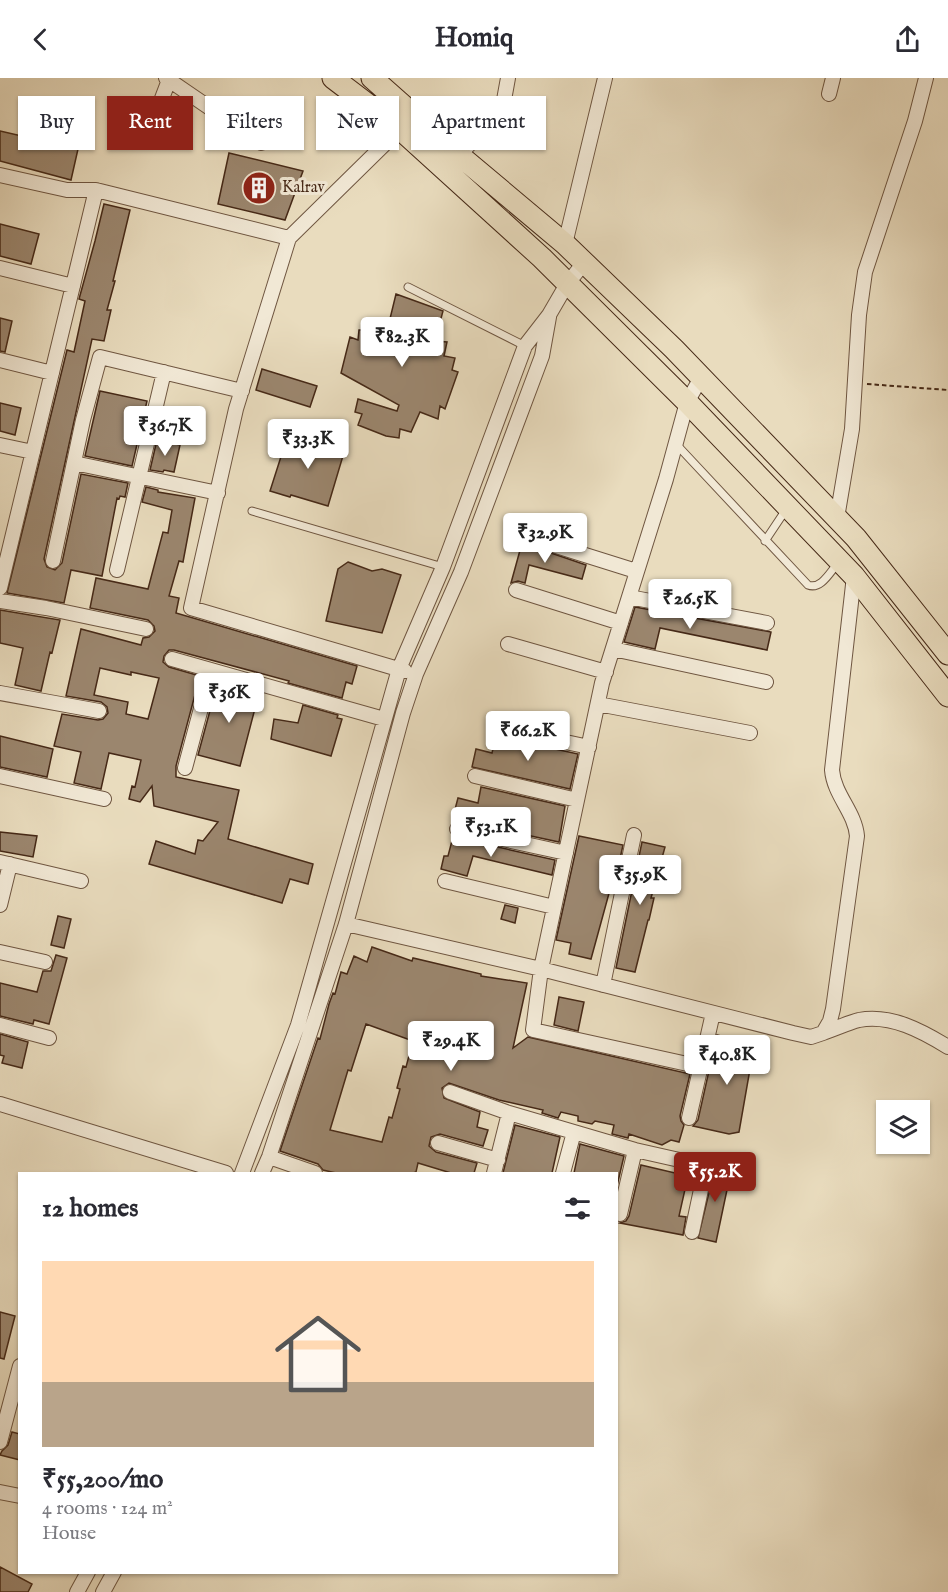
<!DOCTYPE html>
<meta charset="utf-8">
<style>
body{margin:0;font-family:"IM FELL English",serif;background:#f2f2f3;color:#2b2b33;height:100vh;display:flex;flex-direction:column;font-size:22px;white-space:nowrap}
*{box-sizing:border-box;margin:0}
p{font-size:20px;color:#7c7c81}
.icon{flex:none;width:33px;height:33px;fill:none;stroke:currentColor;stroke-width:2;stroke-linecap:round;stroke-linejoin:round}
.map{position:relative;flex:1;overflow:hidden}
.details{position:absolute;left:18px;top:1094px;width:600px;height:402px;display:flex;flex-direction:column;background:#fff;border-radius:0px;box-shadow:0 2px 4px #0004}
.details>*{flex:none}
.banner{position:absolute;left:18px;top:18px;width:600px;height:54px;display:flex;gap:12px}
.controls{position:absolute;left:876px;top:1022px;display:grid;gap:12px}
.controls a{display:grid;place-items:center;width:54px;height:54px;border-radius:0px;background:#fff;box-shadow:0 2px 4px #0004;font-size:30px}
.price{position:absolute;translate:-50% -51px;padding:0 14px;border-radius:6px;background:#fff;color:#222;font-size:20px;line-height:39px;filter:drop-shadow(0 2px 3px #0008)}
.price::after{content:'';position:absolute;left:50%;top:36px;width:18px;height:14px;margin-left:-9px;background:inherit;clip-path:polygon(0 0,100% 0,50% 100%)}
.price.on{background:#8f2418;color:#fff}
ul{padding:0;list-style:none}
li{display:grid;align-content:center;gap:12px;height:318px;padding:0 24px}
li+li{border-top:2px solid #e1e1e2}
li span{display:grid;place-items:center;height:186px;border-radius:0px;color:#555}
li>.icon{margin-inline-start:auto}
span .icon{width:108px;height:108px;fill:#fffc;stroke-width:1}
li b{font-size:26px}
h2{display:flex;justify-content:space-between;align-items:center;height:72px;padding:0 24px;font-size:26px}
.chip{padding:0 21px;border-radius:0px;background:#fff;box-shadow:0 2px 4px #0004;font-size:21px;line-height:54px}
.chip.on{background:#8f2418;color:#fff}
header{display:flex;justify-content:space-between;align-items:center;height:78px;padding:0 24px;background:#fff;font-size:27px;font-weight:700}
.map>svg:first-child{display:block}
.building{fill:#9b866e;stroke:#462917;stroke-width:1.5;fill-rule:evenodd}
.lines{fill:none;stroke-linecap:round;stroke-linejoin:round}
.service-casing{stroke:#6f5641;stroke-width:9}
.minor-casing{stroke:#6f5641;stroke-width:16}
.primary-casing{stroke:#462917;stroke-width:23}
.path{stroke:#462917;stroke-width:2;stroke-dasharray:4.5 3;stroke-linecap:butt}
.service{stroke:#f1e8d5;stroke-width:7}
.minor{stroke:#f1e8d5;stroke-width:14}
.primary{stroke:#e9dcbe;stroke-width:21}
.labels{text-anchor:middle;dominant-baseline:central;stroke-width:6;stroke-linejoin:round;paint-order:stroke}
.poi-label{font-size:16px;fill:#462917;stroke:#f1e8d5;text-anchor:start}
</style>
<header><svg class="icon" aria-label="back" viewBox="0 0 24 24"><path d="M15 5l-7 7 7 7"/></svg>Homiq<svg class="icon" aria-label="share" viewBox="0 0 24 24"><path d="M12 15V3M7 8l5-5 5 5M5 13v7h14v-7"/></svg></header>
<div class="map">
<svg width="948" height="1514" viewBox="0 0 948 1514">
<rect width="100%" height="100%" fill="#e9dcbe"/>
<filter id="stains"><feTurbulence type="fractalNoise" baseFrequency=".00333" numOctaves="4"/><feColorMatrix values="0 0 0 0 .2 0 0 0 0 .09 0 0 0 0 .02 0 0 0 .5 -.17"/></filter>
<radialGradient id="worn" r=".72"><stop offset=".6" stop-color="#630" stop-opacity="0"/><stop offset="1" stop-color="#630" stop-opacity=".3"/></radialGradient>
<path class="building" d="M0,53L78,71L71,102L0,83Z
M229,75L303,93L285,142L218,126Z
M104,126L130,132L113,203H115L107,232H111L104,263L92,261L44,481L47,489L55,492L62,485L81,396L128,405L125,419L120,418L119,421L117,420L102,498L71,492L64,525L7,515L67,272L74,274L85,223L79,221L95,163Z
M0,146L39,156L31,186L0,178Z
M396,216L443,233L435,263L447,264L444,278L455,280L452,292L458,294L445,331L440,328L438,341L420,334L411,354L400,351L399,360L386,358L358,347L362,336L355,334L358,321L397,333L399,327L341,295L350,259L358,262L359,252H369L370,245L388,249Z
M0,240L12,243L5,274L0,273Z
M262,291L317,308L310,329L256,312Z
M100,313L147,323L132,388L85,378Z
M0,325L21,330L15,357L0,353Z
M294,356L345,371L328,428L291,417L290,419L270,413L286,363Z
M157,362L180,367L174,394L164,392L163,394L150,392Z
M146,409L158,412V414L195,420L183,484L179,483L169,518L179,520L176,535L357,588L352,606L346,604L342,620L288,605L289,603L174,572H169L164,578L163,584L169,589L200,598L176,688V699L239,712L228,761L313,786L308,806L290,801L282,825L149,786L156,763L195,776L198,762L203,763L218,744L154,728L152,708L140,724L129,721L132,708L135,709L141,682L109,675L101,711L74,705L81,674L54,668L62,636L98,642L103,641L108,635L107,629L101,624L66,618L81,551L141,567L143,560L149,559L155,553L154,548L148,542L90,530L96,500L148,511L163,454L168,455L172,432L142,424ZM100,590L131,597V594L159,600L148,641L126,636L128,624L94,617Z
M522,465L586,487L582,501L529,487L525,505L518,503L511,505Z
M348,484L372,493L382,491L401,497L382,555L326,543L338,491Z
M635,529L771,554L767,572L660,550L655,571L624,564Z
M0,532L60,542L52,575L50,574L41,613L15,607L23,570L0,565Z
M218,603L259,615L240,688L198,677Z
M303,627L338,637L337,640L342,641L331,678L271,661L274,641L298,645Z
M0,658L53,671L47,699L0,689Z
M496,658L578,676L570,711L472,689L476,671L492,675Z
M481,709L565,728L559,764L457,742V740L453,739L458,720L478,725Z
M0,754L37,758L33,779L0,773Z
M579,758L623,767L614,809L611,808L591,881L569,876L571,865L556,862Z
M453,759L555,782L552,797L473,778L467,798L441,791L444,778H448Z
M642,764L665,769L651,820H654L649,842H648L635,894L616,890Z
M505,827L518,830L515,845L501,841Z
M58,838L71,841L64,870L51,867Z
M372,869L412,883L413,880L481,896V898L527,905L513,970L528,959L690,996L680,1038L681,1043L684,1047L679,1064L671,1062L662,1067L629,1056L628,1060L612,1056L614,1047L595,1043L592,1046L578,1043V1038L561,1034L558,1040L542,1035L543,1032L499,1022L449,1005L442,1010L444,1020L480,1034L477,1049L488,1052L483,1068L440,1056L431,1059L429,1068L436,1074L477,1085L474,1095H451L418,1085L416,1094L413,1095H336L323,1092L318,1086L280,1073L318,960L320,961L329,926L333,915L335,916L341,894L347,896L354,878L367,884ZM366,946L413,963L406,989L403,988L397,1010L400,1011L392,1040L389,1039L382,1064L330,1052L348,992L351,993Z
M56,877L67,880L49,946L34,942L33,946L0,938V905L37,914L43,893H51Z
M559,919L584,924L578,953L554,947Z
M0,956L28,964L22,990L2,985L4,978L0,977Z
M717,957L758,967L752,991H750L739,1054L729,1056L693,1048L698,1042Z
M515,1047L560,1059L552,1095H503Z
M580,1066L624,1078L616,1112V1095H574Z
M714,1084L732,1088L716,1164L698,1160L715,1090Z
M641,1087L688,1098L679,1138L686,1139L683,1157L620,1145L626,1143L629,1138Z
M0,1234L15,1238L4,1281L0,1280Z
M12,1354L20,1356V1382L0,1377L2,1373L8,1367Z
M0,1489L32,1506L28,1514H0Z"/>
<g class="lines">
<g class="service-casing">
<path id="service" d="M408,209L525,268
M676,366L808,507C821,512 830,494 838,485
M252,433L443,489
M765,463L787,430"/>
</g>
<g class="minor-casing">
<path id="minor" d="M166,0L261,65
M829,16L833,0
M148,57L169,2
M459,77L502,33L508,0
M0,97L67,112H96
M289,160L236,331L191,530L405,593
M565,166L605,0
M0,190L73,208
M0,282L52,295
M0,367L33,374
M74,385L218,415
M837,440L852,351L859,237L865,194L915,43L926,0
M534,461L636,493
M53,483L83,342L100,279L242,313
M117,492L164,294
M0,510L96,112L289,160L400,51
M516,512L621,545
M629,519L767,545
M0,523L46,530L146,551
M508,566L606,594
M613,571L766,604
M172,581L384,641
M0,615L99,633
M598,626L750,655
M495,649L589,669
M185,690L211,593
M0,698L104,721
M475,698L577,722
M457,751L566,775
M0,784L81,803
M445,803L554,829
M0,827L10,786
M346,846L541,891L602,605L666,401L687,324L701,300
M0,874L45,884
M603,907L634,757
M0,947L49,960
M823,955C835,951 847,945 859,942C891,936 922,953 948,969
M701,989L533,952L541,891L793,955L811,959L823,955L830,943L833,931L857,758C855,734 834,717 832,692L854,498
M450,1014L509,1035
M0,1026L226,1095
M689,1040L713,935
M438,1065L498,1082
M269,1079L315,1095
M242,1095L298,947L399,591L443,489L525,268L549,237L567,206L584,185
M262,1095L269,1079L346,846L403,635L416,596L461,494L542,278L549,239
M494,1095L509,1035L635,1072L706,1088L692,1154
M563,1095L574,1054
M620,1136L635,1072
M0,1364L20,1288
M0,1414L20,1418
M77,1514L88,1494
M103,1514L114,1494"/>
</g>
<g class="primary-casing">
<path id="primary" d="M333,0L400,51L542,180L687,324L854,498L948,618
M372,0L459,77L565,166L674,271L856,460L948,576"/>
</g>
<path class="path" d="M867,306L948,312"/>
<use href="#service" class="service"/>
<use href="#minor" class="minor"/>
<use href="#primary" class="primary"/>
</g>
<defs>
<g id="building-disc" transform="scale(1.725)"><circle r="9.5" fill="#8f2418" stroke="#f1e8d5"/><path d="M-4-6H4V6H1V3H-1V6H-4ZM-2.5-4.3h1.7v1.8h-1.7ZM.8-4.3h1.7v1.8H.8ZM-2.5-1h1.7V.8h-1.7ZM.8-1h1.7V.8H.8Z" fill="#fff"/></g>
</defs>
<g fill-rule="evenodd">
<use href="#building-disc" x="259" y="110"/>
</g>
<g class="labels">
<g class="poi-label">
<text x="282" y="110">Kalrav</text>
</g>
</g>
<rect width="100%" height="100%" filter="url(#stains)"/>
<rect width="100%" height="100%" fill="url(#worn)"/>
</svg>
<div class="controls">
<a><svg class="icon" aria-label="layers" viewBox="0 0 24 24"><path d="M12 4l9 5-9 5-9-5zM3 14l9 5 9-5"/></svg></a>
</div>
<b class="price" style="left:402px;top:290px">₹82.3K</b>
<b class="price" style="left:165px;top:379px">₹36.7K</b>
<b class="price" style="left:308px;top:392px">₹33.3K</b>
<b class="price" style="left:545px;top:486px">₹32.9K</b>
<b class="price" style="left:690px;top:552px">₹26.5K</b>
<b class="price" style="left:229px;top:646px">₹36K</b>
<b class="price" style="left:528px;top:684px">₹66.2K</b>
<b class="price" style="left:491px;top:780px">₹53.1K</b>
<b class="price" style="left:640px;top:828px">₹35.9K</b>
<b class="price" style="left:451px;top:994px">₹29.4K</b>
<b class="price" style="left:727px;top:1008px">₹40.8K</b>
<b class="price on" style="left:715px;top:1125px">₹55.2K</b>
<div class="banner">
<a class="chip">Buy</a>
<a class="chip on">Rent</a>
<a class="chip">Filters</a>
<a class="chip">New</a>
<a class="chip">Apartment</a>
</div>
<section class="details">
<h2>12 homes<svg class="icon" aria-label="filters" viewBox="0 0 24 24"><path d="M4 7h16M4 17h16"/><circle cx="9" cy="7" r="2"/><circle cx="15" cy="17" r="2"/></svg></h2>
<ul>
<li><span style="background:linear-gradient(#ffd9b3 65%,#b9a48a 0)"><svg class="icon" aria-label="home" viewBox="0 0 24 24"><path d="M3 11l9-7 9 7M6 9v11h12V9"/></svg></span><div><b>₹55,200/mo</b><p>4 rooms · 124 m²</p><p>House</p></div></li>
</ul>
</section>
</div>
